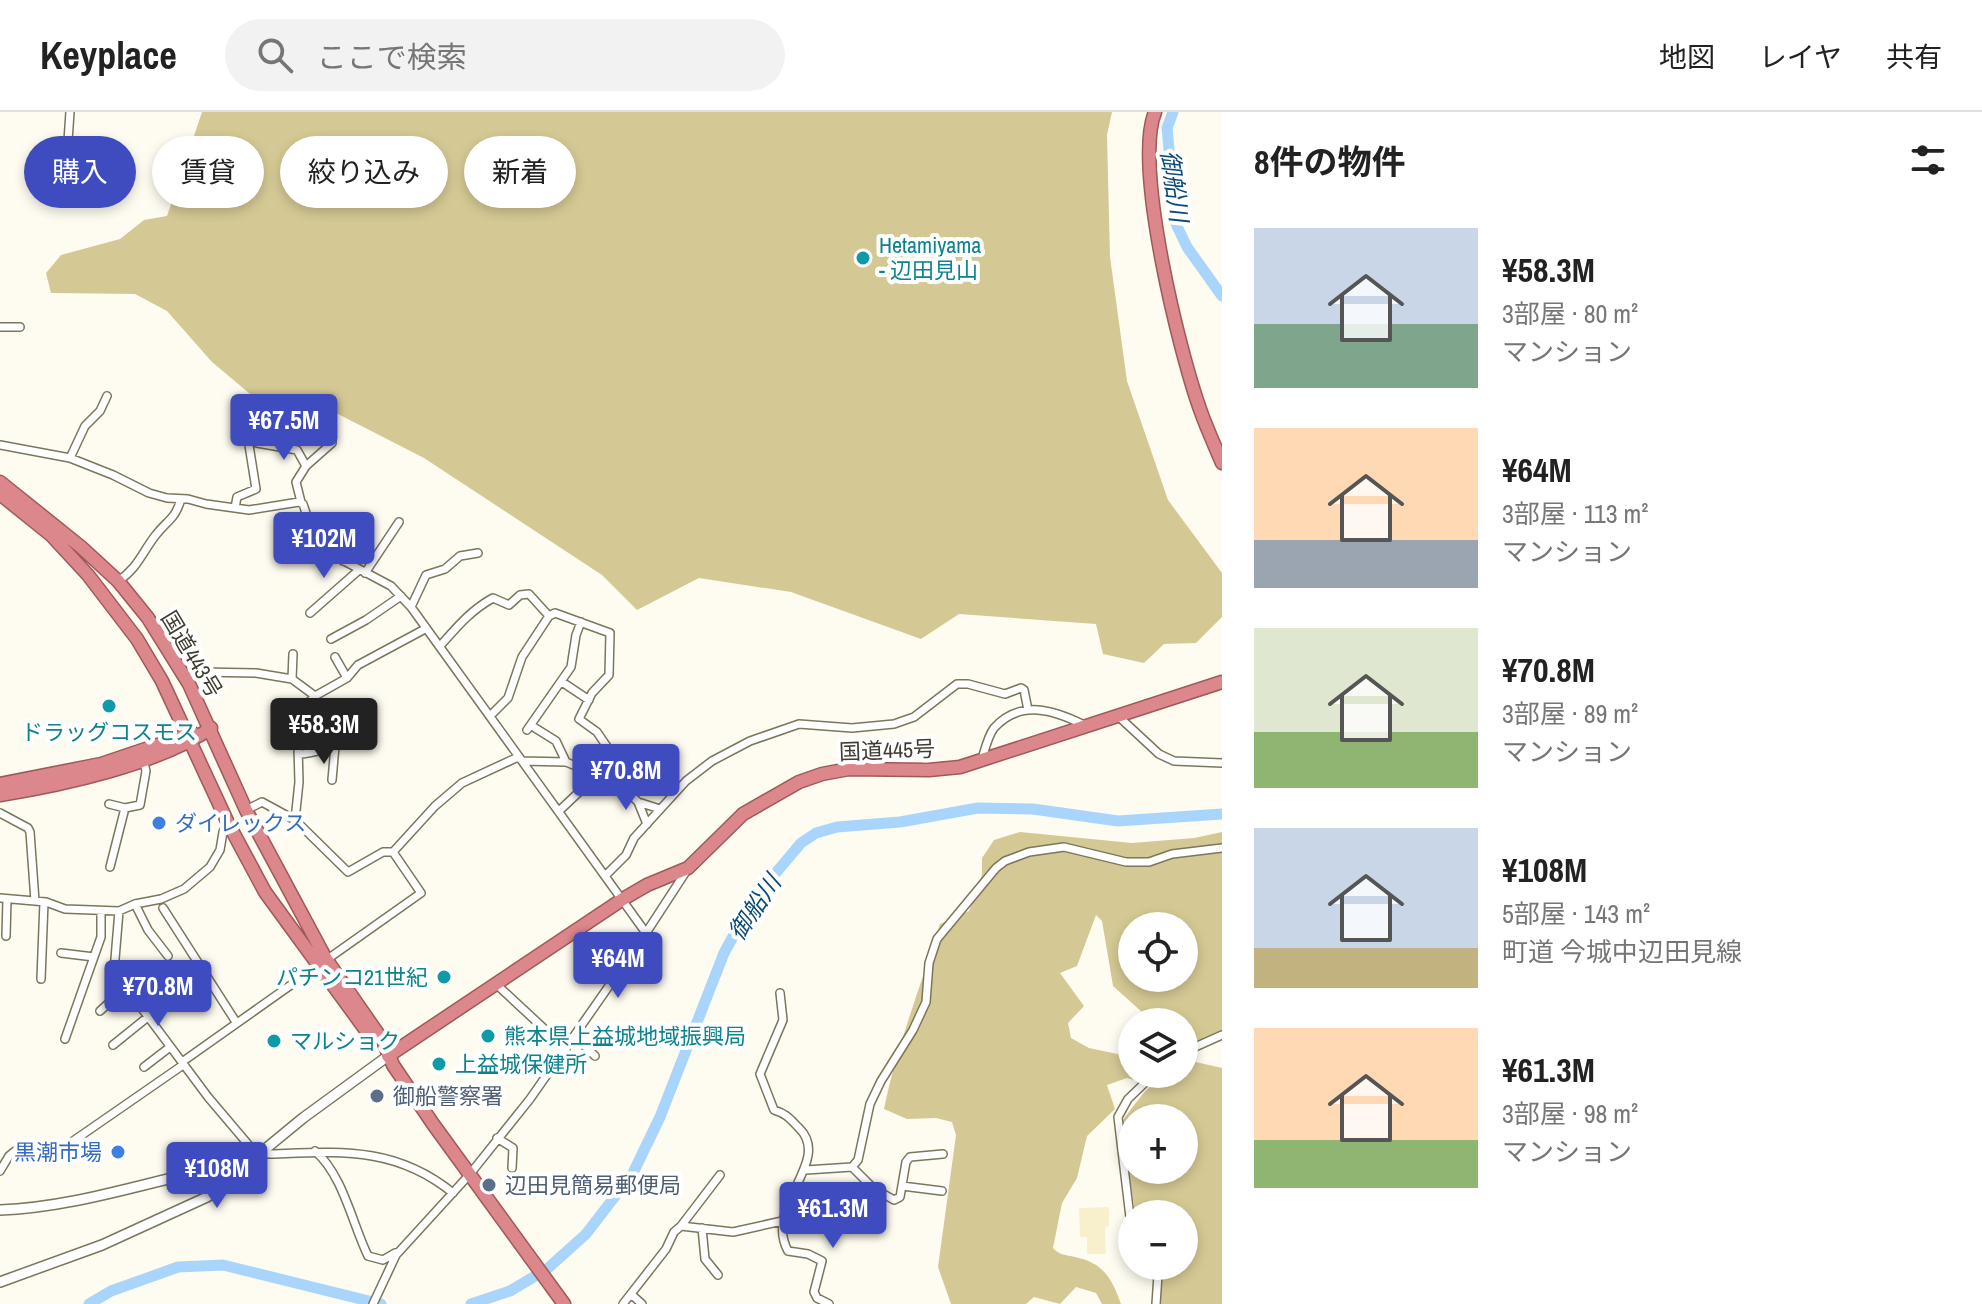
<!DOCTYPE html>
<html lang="ja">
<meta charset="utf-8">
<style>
body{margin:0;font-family:"Archivo Narrow","Noto Sans JP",sans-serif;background:#f2f2f2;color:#222;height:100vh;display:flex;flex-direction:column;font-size:30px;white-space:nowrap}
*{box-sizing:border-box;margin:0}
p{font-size:26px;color:#767676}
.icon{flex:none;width:44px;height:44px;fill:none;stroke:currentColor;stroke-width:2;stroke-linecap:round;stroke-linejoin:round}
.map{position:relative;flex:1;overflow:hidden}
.details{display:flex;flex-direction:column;background:#fff;width:760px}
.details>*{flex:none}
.top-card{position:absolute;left:24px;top:24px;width:760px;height:72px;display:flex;gap:16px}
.buttons{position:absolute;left:1118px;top:800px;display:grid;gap:16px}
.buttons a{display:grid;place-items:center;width:80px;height:80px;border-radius:50%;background:#fff;box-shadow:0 4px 12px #0003;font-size:40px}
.price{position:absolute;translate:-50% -68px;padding:0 18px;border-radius:8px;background:#3e4cbf;color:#fff;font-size:26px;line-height:52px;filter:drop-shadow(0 2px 4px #0008)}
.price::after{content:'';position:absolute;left:50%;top:48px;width:24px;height:18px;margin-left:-12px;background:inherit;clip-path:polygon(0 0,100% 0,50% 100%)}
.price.active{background:#222;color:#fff}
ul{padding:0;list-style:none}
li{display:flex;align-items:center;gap:24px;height:200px;padding:0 32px}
li span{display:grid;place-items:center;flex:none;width:224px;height:160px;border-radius:0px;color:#555}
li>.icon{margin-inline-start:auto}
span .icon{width:96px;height:96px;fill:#fffc;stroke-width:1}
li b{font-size:34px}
h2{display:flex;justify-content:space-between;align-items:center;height:96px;padding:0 32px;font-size:34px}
.tag{padding:0 28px;border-radius:36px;background:#fff;box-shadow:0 4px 12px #0003;font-size:28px;line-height:72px}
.tag.active{background:#3e4cbf;color:#fff}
header{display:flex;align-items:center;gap:48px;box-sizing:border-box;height:112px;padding:0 40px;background:#fff;border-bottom:2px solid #e0e0e0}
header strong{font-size:38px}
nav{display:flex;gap:44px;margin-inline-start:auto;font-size:28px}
.search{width:560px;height:72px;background:#f2f2f2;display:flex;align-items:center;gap:20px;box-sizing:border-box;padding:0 28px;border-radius:44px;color:#767676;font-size:30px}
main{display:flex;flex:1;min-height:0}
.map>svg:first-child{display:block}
.built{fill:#f8f0cc}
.green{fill:#d4c994;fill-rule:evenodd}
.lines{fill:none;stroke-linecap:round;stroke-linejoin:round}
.river{stroke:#a9d5fd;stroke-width:11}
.minor-casing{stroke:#7b765c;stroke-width:10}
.tertiary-casing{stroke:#7b765c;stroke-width:12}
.trunk-casing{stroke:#9f5959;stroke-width:15}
.minor{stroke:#fff;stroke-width:7}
.tertiary{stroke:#fff;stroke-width:9}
.trunk{stroke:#dc878c;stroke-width:12}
.culture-dot{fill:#0f9aa8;stroke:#fff;stroke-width:3}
.shop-dot{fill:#3f7fe0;stroke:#fff;stroke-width:3}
.service-dot{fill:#5c6f8a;stroke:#fff;stroke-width:3}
.labels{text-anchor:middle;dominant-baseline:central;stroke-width:8;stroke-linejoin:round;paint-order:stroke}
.culture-label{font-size:22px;fill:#0d838f;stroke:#fff;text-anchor:start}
.street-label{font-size:22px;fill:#3f3c31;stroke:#fff}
.shop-label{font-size:22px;fill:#366cbe;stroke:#fff;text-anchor:start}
.service-label{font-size:22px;fill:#4e5e75;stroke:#fff;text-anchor:start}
.water-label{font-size:24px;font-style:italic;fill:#0b4b79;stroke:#fff}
</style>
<header>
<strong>Keyplace</strong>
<div class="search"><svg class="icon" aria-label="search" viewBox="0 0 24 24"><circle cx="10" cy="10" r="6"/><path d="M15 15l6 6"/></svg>ここで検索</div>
<nav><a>地図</a><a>レイヤ</a><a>共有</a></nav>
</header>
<main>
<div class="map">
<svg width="1222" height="1192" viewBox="0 0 1222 1192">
<rect width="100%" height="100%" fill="#fefcf0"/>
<path class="built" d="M1109,1095V1114L1105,1116L1106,1142H1087V1125H1080L1079,1096Z"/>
<path class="green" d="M202,0H1112L1107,23L1110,145L1127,269L1168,388L1222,461V505L1196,531L1164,532L1144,551L1103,542L1096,512L959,502L921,527L791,480L699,466L637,498L602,463L424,346L334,300L256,287L212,250L167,199L135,182L51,181L46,161L61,143L120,127L144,108L167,104Z
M1020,720L1132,731L1194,726L1222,720V919L1184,935V910H1153L1113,874L1102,809L1096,803L1077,854L1060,861L1084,894L1068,911L1071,926L1089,936L1127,944L1135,968L1127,966L1107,973L1115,997L1087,1024L1077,1066L1062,1091L1053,1136C1059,1143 1066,1143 1075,1145C1104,1151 1112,1167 1121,1192H1102L1096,1181L1076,1175L1060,1192L1034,1185L1026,1192H951L938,1155L956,1023L952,1010L936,1006L907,1007L884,997C897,933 921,874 940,812L969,799L982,763V746L994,728ZM1132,814H1184V866H1132Z
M1187,948L1222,956V1192H1160L1162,1161L1157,1154H1184V1102H1135L1122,1009C1141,986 1151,962 1184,962V950ZM1132,1006H1184V1058H1132Z"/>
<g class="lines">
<path class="river" d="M1173,0L1167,16L1176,112L1187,135L1222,184
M89,1192L111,1179L178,1155L223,1153L381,1192
M471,1192L510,1179L547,1157L586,1122L633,1061L660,1005L724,841L753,788L801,731L816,721L837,715L900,710L978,696L1033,697L1118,709L1222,702"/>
<g class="minor-casing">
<path id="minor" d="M68,29L70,0
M0,215H20
M248,327L257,331L297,338L306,354L296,370L301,390
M0,333L70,346L113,363L149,381L167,386L188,387L206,392L249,398L299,390L303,392L314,425L318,432L331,442L391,474L411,495L646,821
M70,346L85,314L100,299L107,284
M306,354L332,331L331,321
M235,396L237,385L256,377L248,327L250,298L245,292
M343,449L363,416
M365,461L399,410
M118,469C137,457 142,441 155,424C167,408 175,408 181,387
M411,495L426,463L445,457L460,444L478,441
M310,501L359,458
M331,527L366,508L401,484
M440,534C457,515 471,498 493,486L509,493L520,483L529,482L549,504L555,501L610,521L609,563L592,581L579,607L597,620L614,645L607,669
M335,545L347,566
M292,567L293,542
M187,568L199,560L256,561L292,567L315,584
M562,570L589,588
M490,604L508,586L522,545L549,504
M1118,604L1159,642L1174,649L1222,651
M532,614L556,629L566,650
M527,618L571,555L576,523L581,510
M343,621V633
M298,642C315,642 329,635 345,632
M982,647C985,637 988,624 994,616C1020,587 1054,598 1084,613
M522,649L566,650L595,662L629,681L638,690L660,697
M332,668L335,634
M638,690L647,712
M109,692L125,696
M246,698L262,690L295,708L348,760L383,740H393L435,694L462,671L518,645
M559,699L597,663
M0,701L28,716L30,720L35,789
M295,708L299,670L298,635L293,617L295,604L315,584L347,566L358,553L425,517
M110,755L125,696L140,693L146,659L143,647
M606,763L626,743L634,726L686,669L712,649L750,629L799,612L852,616L894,612L914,605L957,572H968L1005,582L1021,576L1024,578L1028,598
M0,786L46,790L65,797L119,799L135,792L161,787L184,777L210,755L220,738L223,720L228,711
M135,792L148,818L168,844
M163,796L236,910
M119,799L114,859L208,985L258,1044
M6,824L7,787
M61,841L94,845
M41,867L44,790
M496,872L566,937
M780,881L783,908L760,962L774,998C787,1002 790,1007 799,1016C833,1049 763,1094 788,1139L808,1142L822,1149L814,1180L817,1186L829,1192
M100,899L125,876
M575,924L595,944
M65,927L101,825V799
M113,933L185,875
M1184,940L1222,923
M182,950L421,781L393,740
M144,955L170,935
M497,1026L513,1036L512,1056
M263,1039L267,1042C337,1040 394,1033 453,1081
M315,1039C343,1063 352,1111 368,1144L383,1148L395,1141
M852,1055L873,1076L894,1088L900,1085L906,1050L910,1045L943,1042
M806,1058L852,1055L858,1048L870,992L881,969L913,918L926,890L929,851L937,827L996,756L1005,749L1029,740L1064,735L1126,750H1149L1172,742L1222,736
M0,1059L9,1044L19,1036L43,1046L50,1045L183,953
M902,1074L942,1079
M681,1114L720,1063
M702,1116L705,1147L718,1163
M1132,1122L1118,1005L1128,987L1154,962
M1150,1154L1158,1163L1156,1192
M632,1183L642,1192
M373,1192L396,1143L470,1062L530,987L646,821L687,758
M623,1192L666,1137L674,1120L681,1114L733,1120L782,1109"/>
</g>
<g class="tertiary-casing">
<path id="tertiary" d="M0,1098C86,1095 166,1062 251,1050
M0,1170L102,1133L207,1085L303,1006L388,944"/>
</g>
<g class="trunk-casing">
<path id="trunk" d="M1155,0C1133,53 1180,243 1201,300C1207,317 1215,334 1222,351
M0,370L81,435L118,469L148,506L189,572L246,698L326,847L383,929L393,953L433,1012L564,1192
M0,382L51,423L88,463L137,527L162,569L228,711L265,780L365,917
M0,672L101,652L193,621
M0,683C63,673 159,652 211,616
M388,944L623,787L647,773L688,756L743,702L799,670L822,662L849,657L929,658L960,655L1222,570"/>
</g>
<use href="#minor" class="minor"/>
<use href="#tertiary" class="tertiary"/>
<use href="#trunk" class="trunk"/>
</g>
<g class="culture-dot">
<circle cx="863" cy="146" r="8"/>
<circle cx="109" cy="594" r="8"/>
<circle cx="444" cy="865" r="8"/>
<circle cx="488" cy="924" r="8"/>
<circle cx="274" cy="929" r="8"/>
<circle cx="439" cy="952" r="8"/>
</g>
<g class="shop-dot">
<circle cx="159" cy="711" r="8"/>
<circle cx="118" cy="1040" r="8"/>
</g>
<g class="service-dot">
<circle cx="377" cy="984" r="8"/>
<circle cx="489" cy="1073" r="8"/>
</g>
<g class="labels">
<g class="culture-label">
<text x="879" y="133">Hetamiyama<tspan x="879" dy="25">- 辺田見山</tspan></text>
<text x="109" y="620" text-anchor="middle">ドラッグコスモス</text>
<text x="428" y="865" text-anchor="end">パチンコ21世紀</text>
<text x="504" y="924">熊本県上益城地域振興局</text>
<text x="290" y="929">マルショク</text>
<text x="455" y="952">上益城保健所</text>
</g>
<g class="street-label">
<text transform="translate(192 542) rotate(59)">国道443号</text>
<text transform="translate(887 638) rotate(-2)">国道445号</text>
</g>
<g class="shop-label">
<text x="175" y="711">ダイレックス</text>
<text x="102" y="1040" text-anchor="end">黒潮市場</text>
</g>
<g class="service-label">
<text x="393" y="984">御船警察署</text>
<text x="505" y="1073">辺田見簡易郵便局</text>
</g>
<g class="water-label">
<text transform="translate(1175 74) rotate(82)">御船川</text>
<text transform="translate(754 795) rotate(-56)">御船川</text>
</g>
</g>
</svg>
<div class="buttons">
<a><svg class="icon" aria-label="locate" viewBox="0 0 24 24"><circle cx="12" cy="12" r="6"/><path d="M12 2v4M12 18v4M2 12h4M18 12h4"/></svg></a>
<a><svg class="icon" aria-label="layers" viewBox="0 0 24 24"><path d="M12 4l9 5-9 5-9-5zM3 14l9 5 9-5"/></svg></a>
<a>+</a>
<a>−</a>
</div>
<b class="price" style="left:284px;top:350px">¥67.5M</b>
<b class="price" style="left:324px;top:468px">¥102M</b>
<b class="price active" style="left:324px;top:654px">¥58.3M</b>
<b class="price" style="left:626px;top:700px">¥70.8M</b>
<b class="price" style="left:618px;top:888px">¥64M</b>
<b class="price" style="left:158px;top:916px">¥70.8M</b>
<b class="price" style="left:217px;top:1098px">¥108M</b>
<b class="price" style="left:833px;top:1138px">¥61.3M</b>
<div class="top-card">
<a class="tag active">購入</a>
<a class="tag">賃貸</a>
<a class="tag">絞り込み</a>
<a class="tag">新着</a>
</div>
</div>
<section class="details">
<h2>8件の物件<svg class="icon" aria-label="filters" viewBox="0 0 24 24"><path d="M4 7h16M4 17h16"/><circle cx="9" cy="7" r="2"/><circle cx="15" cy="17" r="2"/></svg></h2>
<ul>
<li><span style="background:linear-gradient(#c9d6e8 60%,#7fa58c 0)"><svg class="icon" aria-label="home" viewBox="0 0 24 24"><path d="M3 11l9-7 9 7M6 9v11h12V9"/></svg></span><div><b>¥58.3M</b><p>3部屋 · 80 m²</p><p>マンション</p></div></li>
<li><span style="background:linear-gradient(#ffd9b3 70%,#9aa5b1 0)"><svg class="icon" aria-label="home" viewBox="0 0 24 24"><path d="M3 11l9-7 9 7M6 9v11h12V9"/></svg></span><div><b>¥64M</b><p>3部屋 · 113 m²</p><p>マンション</p></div></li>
<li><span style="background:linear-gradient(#dfe7d0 65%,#8fb573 0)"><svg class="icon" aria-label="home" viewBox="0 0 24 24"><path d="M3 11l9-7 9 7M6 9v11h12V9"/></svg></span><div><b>¥70.8M</b><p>3部屋 · 89 m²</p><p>マンション</p></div></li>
<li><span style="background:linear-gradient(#c9d6e8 75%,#c2b280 0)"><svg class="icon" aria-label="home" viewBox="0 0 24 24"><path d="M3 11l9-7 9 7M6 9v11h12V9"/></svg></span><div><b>¥108M</b><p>5部屋 · 143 m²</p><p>町道 今城中辺田見線</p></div></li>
<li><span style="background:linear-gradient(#ffd9b3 70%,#8fb573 0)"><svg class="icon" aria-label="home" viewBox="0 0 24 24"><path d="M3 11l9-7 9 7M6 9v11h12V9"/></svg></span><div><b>¥61.3M</b><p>3部屋 · 98 m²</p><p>マンション</p></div></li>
</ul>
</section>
</main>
